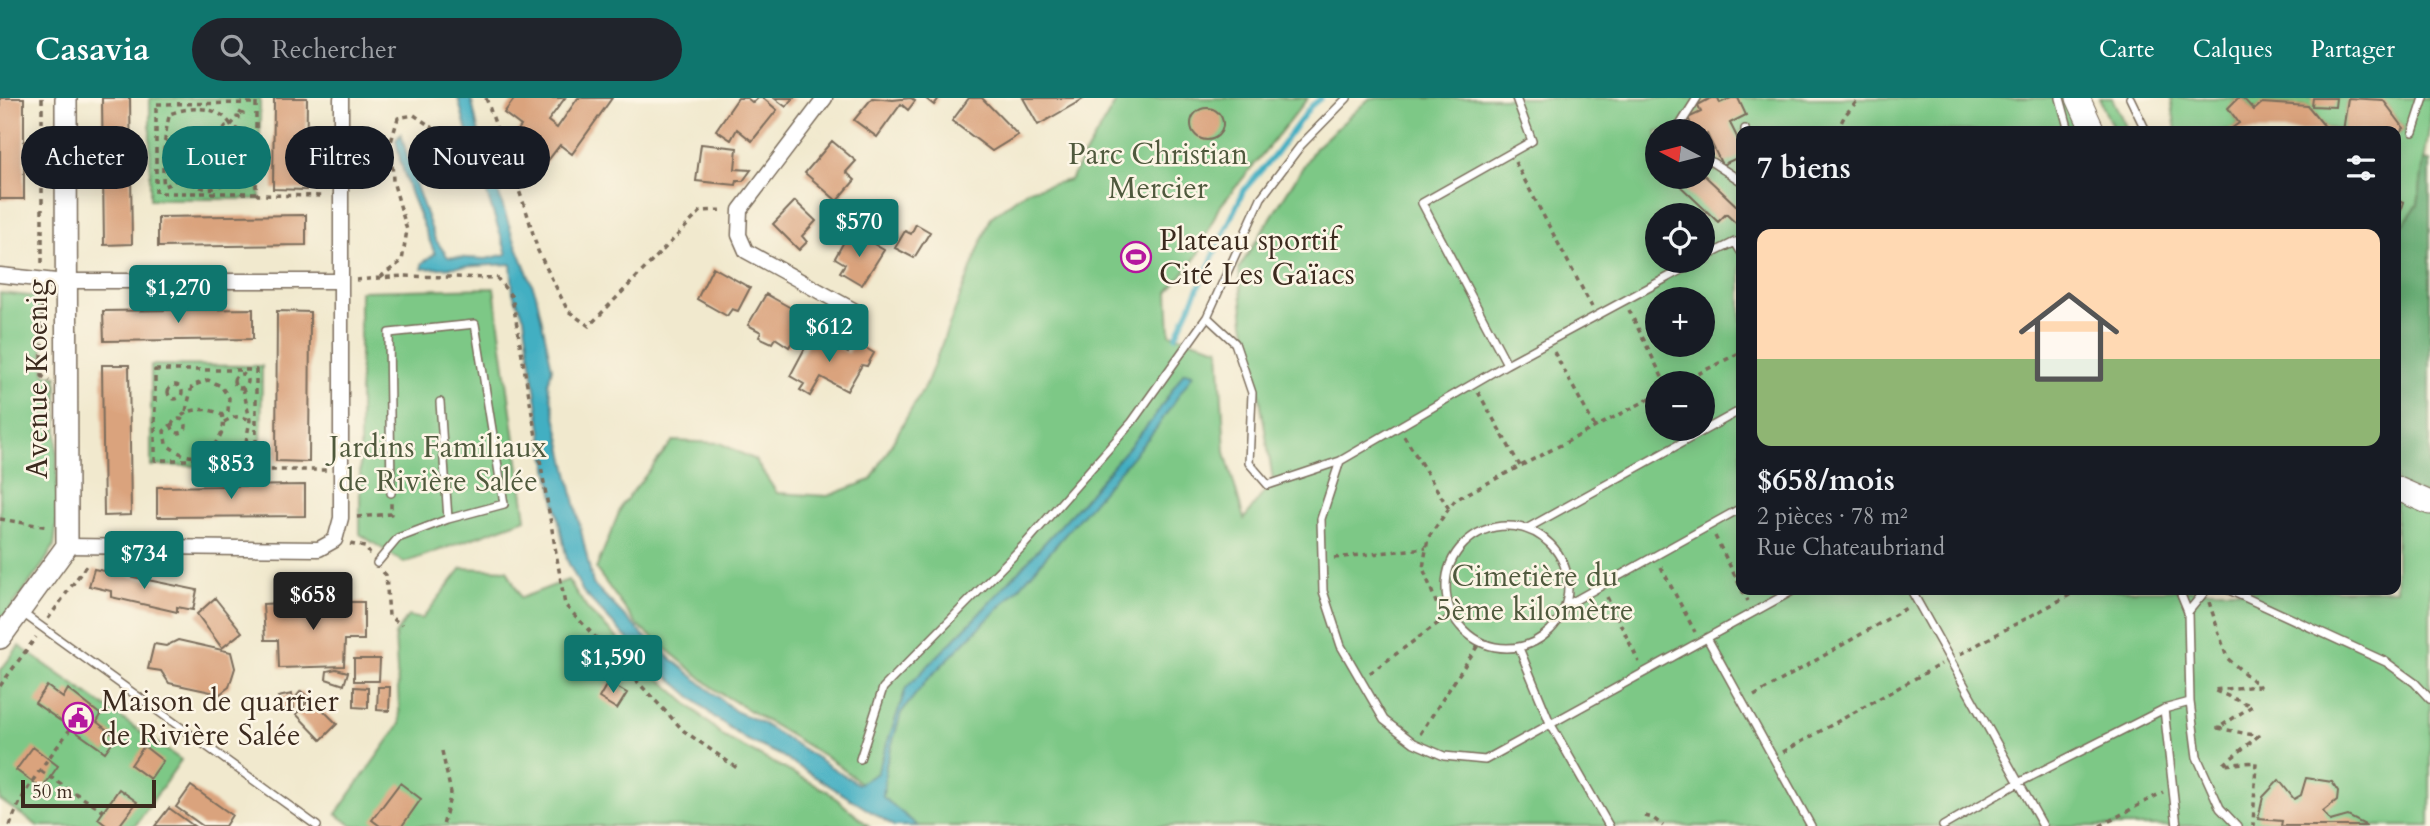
<!DOCTYPE html>
<html lang="fr">
<meta charset="utf-8">
<style>
body{margin:0;font-family:Cardo,serif;background:#20242c;color:#f1f3f6;height:100vh;display:flex;flex-direction:column;font-size:26px;white-space:nowrap}
*{box-sizing:border-box;margin:0}
p{font-size:23px;color:#9ea1a6}
.icon{flex:none;width:38px;height:38px;fill:none;stroke:currentColor;stroke-width:2;stroke-linecap:round;stroke-linejoin:round}
.map{position:relative;flex:1;overflow:hidden}
.side{position:absolute;left:1736px;top:28px;width:665px;height:469px;display:flex;flex-direction:column;background:#171b24;border-radius:14px;box-shadow:0 4px 18px #0003}
.side>*{flex:none}
.hud{position:absolute;left:21px;top:28px;width:665px;height:63px;display:flex;gap:14px}
.needle{width:46px;rotate:277deg}
.tools{position:absolute;left:1645px;top:21px;display:grid;gap:14px}
.tools a{display:grid;place-items:center;width:70px;height:70px;border-radius:50%;background:#171b24;box-shadow:0 4px 18px #0003;font-size:35px}
.scale{position:absolute;left:21px;bottom:18px;width:135px;box-sizing:border-box;padding-left:7px;border:4px solid #3b2a1e;border-top:0;font-size:19px;line-height:24px;white-space:nowrap;color:#3b2a1e;-webkit-text-stroke:5px #fcf5e5;paint-order:stroke}
.price{position:absolute;translate:-50% -60px;padding:0 16px;border-radius:7px;background:#0f766e;color:#fff;font-size:23px;line-height:46px;filter:drop-shadow(0 2px 4px #0008)}
.price::after{content:'';position:absolute;left:50%;top:42px;width:21px;height:16px;margin-left:-10px;background:inherit;clip-path:polygon(0 0,100% 0,50% 100%)}
.price.on{background:#222;color:#fff}
ul{padding:0;list-style:none}
li{display:grid;align-content:center;gap:14px;height:371px;padding:0 21px}
li+li{border-top:2px solid #363941}
li span{display:grid;place-items:center;height:217px;border-radius:14px;color:#555}
li>.icon{margin-inline-start:auto}
span .icon{width:126px;height:126px;fill:#fffc;stroke-width:1}
li b{font-size:30px}
h2{display:flex;justify-content:space-between;align-items:center;height:84px;padding:0 21px;font-size:30px}
.pill{padding:0 24px;border-radius:32px;background:#171b24;box-shadow:0 4px 18px #0003;font-size:24px;line-height:63px}
.pill.on{background:#0f766e;color:#fff}
header{display:flex;align-items:center;gap:42px;box-sizing:border-box;height:98px;padding:0 35px;background:#0f766e;color:#fff}
header strong{font-size:33px}
nav{display:flex;gap:38px;margin-inline-start:auto;font-size:24px}
.search{width:490px;height:63px;background:#20242c;display:flex;align-items:center;gap:18px;box-sizing:border-box;padding:0 24px;border-radius:38px;color:#9ea1a6;font-size:26px}
.map>svg:first-child{display:block}
.green{fill:#7dc886;stroke:#5c7952;stroke-width:2;fill-rule:evenodd}
.forest{fill:#66ac73;stroke:#506b48;stroke-width:2}
.water{fill:#43afc2;stroke:#3f6c70;stroke-width:2}
.lines{fill:none;stroke-linecap:round;stroke-linejoin:round}
.stream{stroke:#43afc2;stroke-width:5}
.building{fill:#daa37d}
.lane-casing{stroke:#7b6d5c;stroke-width:10}
.street-casing{stroke:#7b6d5c;stroke-width:17}
.secondary-casing{stroke:#7b6d5c;stroke-width:24}
.primary-casing{stroke:#7b6d5c;stroke-width:25}
.path{stroke:#7b6d5c;stroke-width:3.5;stroke-dasharray:5 5;stroke-linecap:butt}
.lane{stroke:#fff;stroke-width:7}
.street{stroke:#fff;stroke-width:14}
.secondary{stroke:#fff;stroke-width:21}
.primary{stroke:#fff;stroke-width:23}
.labels{text-anchor:middle;dominant-baseline:central;stroke-width:5;stroke-linejoin:round;paint-order:stroke}
.park-label{font-size:30px;fill:#4f593d;stroke:#fcf5e5}
.poi-label{font-size:30px;fill:#3b2a1e;stroke:#fcf5e5;text-anchor:start}
.street-label{font-size:30px;fill:#3b2a1e;stroke:#fcf5e5}
</style>
<header>
<strong>Casavia</strong>
<div class="search"><svg class="icon" aria-label="search" viewBox="0 0 24 24"><circle cx="10" cy="10" r="6"/><path d="M15 15l6 6"/></svg>Rechercher</div>
<nav><a>Carte</a><a>Calques</a><a>Partager</a></nav>
</header>
<div class="map">
<svg width="2430" height="728" viewBox="0 0 2430 728">
<rect width="100%" height="100%" fill="#fcf5e5"/>
<filter id="ink" filterUnits="userSpaceOnUse"><feTurbulence type="fractalNoise" baseFrequency=".0143" numOctaves="2"/><feDisplacementMap in="SourceGraphic" scale="14" xChannelSelector="R" yChannelSelector="G"/><feConvolveMatrix kernelMatrix="1 2 1 2 8 2 1 2 1" color-interpolation-filters="sRGB"/></filter>
<filter id="wash" filterUnits="userSpaceOnUse"><feTurbulence type="fractalNoise" baseFrequency=".00686" numOctaves="4" result="noise"/><feDisplacementMap in="SourceGraphic" scale="28" xChannelSelector="R" yChannelSelector="G"/><feGaussianBlur stdDeviation="1.57" result="paint"/><feColorMatrix in="noise" values="0 0 0 0 0 0 0 0 0 0 0 0 0 0 0 0 0 1.4 0 .05"/><feComposite in="paint" operator="in"/></filter>
<g filter="url(#wash)">
<rect width="100%" height="100%" fill="#f1e9ce"/>
<path class="green" d="M150,0H260V101H150Z
M1118,0H1308L1218,111L1197,158L1168,194L1170,236L1219,250L1225,354L1244,421L1273,382L1255,269L1244,225L1239,170L1315,50L1370,0H2078L2093,33H1741V492H2396V390L2430,405V728H912L836,665L717,593L636,526L596,471L622,407L673,343L720,345L755,362L777,395L828,398L871,382L927,284L991,119L1028,92L1070,82ZM1657,33H1703V79H1657ZM1657,117H1703V163H1657ZM1657,201H1703V247H1657ZM1657,285H1703V331H1657Z
M2099,0H2112L2128,33H2114Z
M2171,0H2238L2228,10L2239,25L2229,33H2176Z
M2243,0H2348L2344,32L2326,30L2307,8L2263,5L2254,12Z
M2353,0H2430V24L2418,106L2396,137L2404,105L2396,102V37L2404,30L2383,3Z
M494,190L526,421L404,465L360,436V193Z
M0,195L38,199L45,277L57,278V424L54,448L44,465L0,525Z
M151,267L262,268L261,368H151Z
M462,470L507,472L521,500L568,482L588,512L659,580L724,639L827,693L869,728H353L336,716L400,626L395,537L408,518L422,521Z
M19,548L181,662L135,728H38L0,702V573Z"/>
<path class="forest" d="M2424,62L2430,63V398L2396,386V137L2418,106Z"/>
<path class="water" d="M458,0H471L479,36L512,136L536,196L552,270L548,286L593,486L646,540L735,613L760,624L858,686L877,675L906,590L979,516L1082,404L1153,321L1184,274L1193,276L1156,331L1018,491L927,582L901,615L886,667L883,699L918,728H894L780,657L745,641L713,618L642,556L583,494L567,462L545,356L524,219L513,195L511,166L422,171V165L435,156L411,97L400,62L396,42L401,36L414,82L435,141L448,159L486,161L507,156L471,49Z"/>
<g class="lines">
<path class="stream" d="M1176,238L1244,92L1273,59L1311,8L1321,0"/>
</g>
<g id="blocks">
<path class="building" d="M0,0H24V101H0Z
M102,0H130L132,146L104,147Z
M274,0H307L306,92L273,91Z
M515,0H565L548,23L557,30L578,0H612L572,56L560,47L543,69L509,44L521,28L504,15Z
M738,0H747L753,5L758,0H763L777,12L752,43L737,31L731,42L716,32Z
M774,0H794L786,9Z
M872,0L893,2L911,0L915,3L908,12L901,6L877,39L854,22Z
M925,0H939L934,7Z
M969,0H982L1018,37L992,53L952,23Z
M1023,0H1085L1038,27Z
M1711,0H1718L1720,5L1731,0H1738L1746,17L1730,25L1741,47V58L1722,67L1707,36L1703,38V33H1694L1688,20L1701,14L1698,7Z
M2238,0H2243L2254,12L2262,5L2308,8L2326,30L2337,33H2228L2239,25L2228,10Z
M2313,0H2336L2335,9L2312,8Z
M2348,0L2383,2L2404,30L2396,37V33H2343Z
M1191 26a16 16 0 1 1 32 0a16 16 0 1 1-32 0Z
M832,43L856,63L846,74L855,82L837,103L805,75Z
M701,46L737,50L735,71L751,72L743,83H737L736,87L696,83Z
M1703,76L1741,112V130L1726,116L1718,124L1675,83L1679,79H1703Z
M2396,102L2404,104L2396,128Z
M795,103L816,123L802,138L807,144L799,152L773,126Z
M306,117V147L158,149V119Z
M916,126L930,134L914,160L895,150L905,133L911,136Z
M846,140L858,148L863,140L884,152L862,187L840,174L845,166L835,160Z
M713,169L750,190L738,213L732,211L727,218L697,201Z
M766,196L807,219L789,249L775,240L772,245L759,239L761,234L748,227Z
M253,211V241L104,243L103,213Z
M277,213L310,214L309,364L276,363Z
M813,235L848,255L854,243L874,255L867,268L862,267L847,293L821,279L810,298L800,292L804,286L790,278Z
M102,267H129L131,417L104,418Z
M305,387V418L157,419V389Z
M94,471L197,492L193,512L177,509V514L111,499V493L89,488Z
M215,500L242,534L222,550L197,516Z
M301,504H364V542H345L344,568L279,570L278,542H265L263,506Z
M178,542L231,554L235,570L229,589L220,596L169,585L161,573L148,571L154,546L166,548Z
M354,561H380L379,583H354Z
M336,571L348,574L344,587L326,581L327,573Z
M608,584L627,595L617,611L599,600Z
M47,588L63,600L68,591L101,617L97,624L116,639L105,654L35,605Z
M354,589L368,590V610L354,609Z
M378,589H390L389,613L377,612Z
M301,593L308,599L301,607L295,600Z
M292,596L294,610L280,613L278,599Z
M311,600L337,626L321,642L296,616Z
M144,648L163,663L150,681L131,667Z
M33,649L58,668L42,691L16,672Z
M2306,680L2332,684L2338,693L2337,702L2323,713L2330,723L2348,718L2367,728H2281L2282,723L2258,721L2263,699L2279,682L2294,701L2301,697Z
M400,685L421,701L402,728H380L372,722Z
M191,688L232,717L225,728H203L176,709Z
M119,691L137,704L119,728H107L98,721Z
M169,710L191,726L194,728H155Z"/>
</g>
</g>
<g filter="url(#ink)">
<use href="#blocks" fill-opacity="0" stroke="#7b6d5c" stroke-width="2"/>
<g class="lines">
<g class="lane-casing">
<path id="lane" d="M2060,0L2069,33
M2130,0L2146,33
M1745,31V33
M1685,33L1680,27L1697,0
M2413,34L2424,0
M1703,55L1707,61L1741,83
M1703,160L1735,144L1741,154
M1698,163L1507,266L1340,363L1321,421L1323,493L1341,548L1384,622L1414,645L1444,658L1485,662L1794,492
M1207,219L1235,245L1252,295L1249,365L1268,387L1340,363
M1507,266L1422,105L1532,43L1516,0
M440,304L448,421
M1446 489a61 61 0 1 1 122 0a61 61 0 1 1-122 0Z
M1526,431L1741,312
M377,465L398,440L448,421L504,406L475,226L389,235L391,395
M1911,492L2043,728
M2179,492L2188,514L2206,492
M2229,492L2386,564L2415,585L2430,601
M1565,508L1741,410
M21,514L317,728
M2188,514L2190,604L2197,659L2220,710L2237,728
M1707,540L1811,728
M1519,550L1550,625L1609,728
M2164,611L2177,728
M860,661L883,590L1025,446L1132,324L1207,219L1261,100L1301,47L1347,0
M1943,728L2020,684L2164,611L2190,604"/>
</g>
<g class="street-casing">
<path id="street" d="M825,0L740,112L739,137L746,153L855,213
M0,177L56,183H341
M67,448L319,451L335,442L341,420V0"/>
</g>
<g class="secondary-casing">
<path id="secondary" d="M0,540L67,448L66,0"/>
</g>
<g class="primary-casing">
<path id="primary" d="M2078,0L2093,33
M2396,390L2430,405"/>
</g>
<path class="path" d="M486,0L527,115L538,153L568,213L589,228L701,113L724,112
M256,5V95H156V6Z
M239,14L243,16L242,20L237,19Z
M1837,33L1845,17L1860,0
M166,52L174,62L212,58C219,48 219,36 226,28L231,27C219,7 190,8 170,16C165,29 161,74 164,88L170,86L180,79C206,93 208,95 234,81V69
M212,58C219,67 223,69 234,69L244,56L240,49L245,37L231,27L237,20
M1515,64L1592,209
M256,95L258,97L325,98
M42,165V0
M380,179L402,163L407,132L393,83L391,44L398,20L414,17L436,32L449,71
M356,182L403,178L497,180L512,199L565,507L684,633L737,670
M42,196V278L49,283
M1629,212L1665,285
M1554,254L1595,329
M155,272H256V362H155Z
M234 283a7 7 0 1 1 14 0a7 7 0 1 1-14 0Z
M1680,285L1741,254
M168 294a7 7 0 1 1 14 0a7 7 0 1 1-14 0Z
M243,290L250,322L244,355
M1478,294L1520,368
M186,313L192,288L208,282L221,288L229,300L228,313L222,317
M172 328a7 7 0 1 1 14 0a7 7 0 1 1-14 0Z
M224,324C234,318 239,317 250,322
M173,325L164,333L166,346C184,361 203,365 217,343C223,334 225,327 222,317C208,309 190,309 178,321
M1404,338L1449,411
M257,362L262,372H327
M357,419L391,416V405
M0,421L48,429
M1715,438L1741,490
M350,446L365,449L370,456
M1334,460L1426,450
M1661,469L1695,534
M383,474L386,477L389,518L402,527
M1742,492L1748,503
M1607,499L1639,564
M2209,504L2227,560L2259,588L2213,592L2252,608L2218,630L2258,638L2223,667L2256,664L2253,728
M48,521L88,465
M1960,556L2079,492
M1370,575L1452,515L1437,507L1423,470L1428,440L1455,402L1657,297
M0,588L36,539
M1754,598L1908,509
M1420,636L1480,544
M442,653L451,695L443,728
M1783,654L1941,566
M41,673L103,713
M1645,718L1653,720L1663,728
M10,728C22,691 49,661 71,630
M2100,728L2163,694"/>
<use href="#lane" class="lane"/>
<use href="#street" class="street"/>
<use href="#secondary" class="secondary"/>
<use href="#primary" class="primary"/>
</g>
</g>
<defs>
<g id="stadium-ring" transform="scale(1.575)"><circle r="9.5" fill="#fcf5e5" stroke="#b5179e" stroke-width="1.5"/><path d="M0-5a6.5 5 0 1 0 0 10a6.5 5 0 1 0 0-10ZM-3.5-1.8h7v3.6h-7Z" fill="#b5179e"/></g>
<g id="civic-ring" transform="scale(1.575)"><circle r="9.5" fill="#fcf5e5" stroke="#b5179e" stroke-width="1.5"/><path d="M-.6-6.5H3V-4.5H.6V-3L4-1V1h2V6H-6V1h2V-1L-.6-3ZM-1.2 2.5V6h2.4V2.5Z" fill="#b5179e"/></g>
</defs>
<g fill-rule="evenodd">
<use href="#stadium-ring" x="1136" y="159"/>
<use href="#civic-ring" x="78" y="620"/>
</g>
<g class="labels">
<g class="park-label">
<text x="1158" y="56">Parc Christian<tspan x="1158" dy="34">Mercier</tspan></text>
<text x="438" y="349">Jardins Familiaux<tspan x="438" dy="34">de Rivière Salée</tspan></text>
<text x="1535" y="478">Cimetière du<tspan x="1535" dy="34">5ème kilomètre</tspan></text>
</g>
<g class="poi-label">
<text x="1159" y="142">Plateau sportif<tspan x="1159" dy="34">Cité Les Gaïacs</tspan></text>
<text x="101" y="603">Maison de quartier<tspan x="101" dy="34">de Rivière Salée</tspan></text>
</g>
<g class="street-label">
<text transform="translate(37 281) rotate(-90)">Avenue Koenig</text>
</g>
</g>
</svg>
<div class="tools">
<a><svg class="needle" viewBox="-14 -14 28 28"><path d="M0-13l5 13h-10z" fill="#e53935"/><path d="M0 13l5-13h-10z" fill="#9ea1a6"/></svg></a>
<a><svg class="icon" aria-label="locate" viewBox="0 0 24 24"><circle cx="12" cy="12" r="6"/><path d="M12 2v4M12 18v4M2 12h4M18 12h4"/></svg></a>
<a>+</a>
<a>−</a>
</div>
<div class="scale">50 m</div>
<b class="price" style="left:859px;top:161px">$570</b>
<b class="price" style="left:178px;top:227px">$1,270</b>
<b class="price" style="left:829px;top:266px">$612</b>
<b class="price" style="left:231px;top:403px">$853</b>
<b class="price" style="left:144px;top:493px">$734</b>
<b class="price on" style="left:313px;top:534px">$658</b>
<b class="price" style="left:613px;top:597px">$1,590</b>
<div class="hud">
<a class="pill">Acheter</a>
<a class="pill on">Louer</a>
<a class="pill">Filtres</a>
<a class="pill">Nouveau</a>
</div>
<section class="side">
<h2>7 biens<svg class="icon" aria-label="filters" viewBox="0 0 24 24"><path d="M4 7h16M4 17h16"/><circle cx="9" cy="7" r="2"/><circle cx="15" cy="17" r="2"/></svg></h2>
<ul>
<li><span style="background:linear-gradient(#ffd9b3 60%,#8fb573 0)"><svg class="icon" aria-label="home" viewBox="0 0 24 24"><path d="M3 11l9-7 9 7M6 9v11h12V9"/></svg></span><div><b>$658/mois</b><p>2 pièces · 78 m²</p><p>Rue Chateaubriand</p></div></li>
</ul>
</section>
</div>
